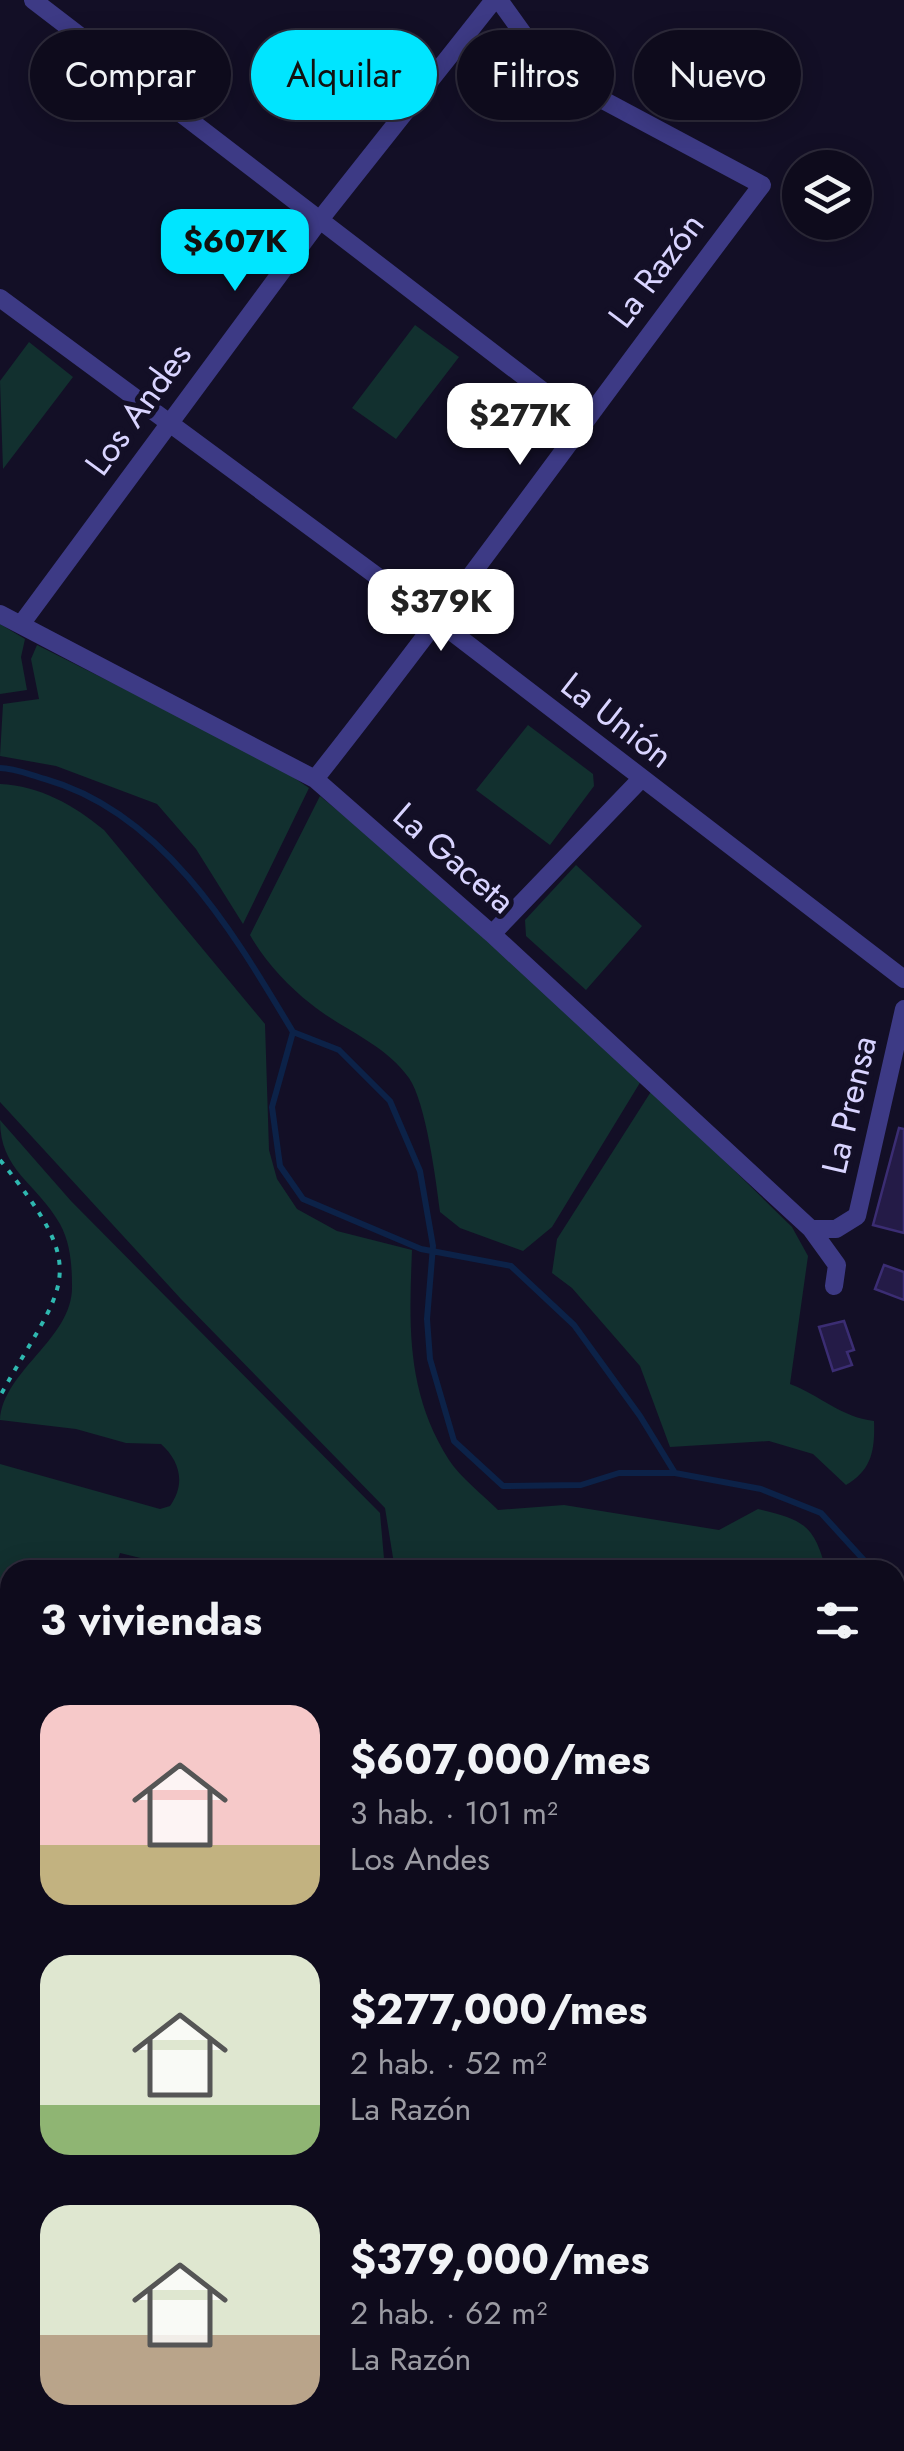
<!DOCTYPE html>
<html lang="es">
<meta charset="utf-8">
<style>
body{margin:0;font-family:Jost,sans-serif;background:#171425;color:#f1f3f6;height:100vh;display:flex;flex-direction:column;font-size:38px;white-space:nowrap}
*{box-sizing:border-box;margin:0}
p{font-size:32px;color:#9b9ba3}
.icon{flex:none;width:55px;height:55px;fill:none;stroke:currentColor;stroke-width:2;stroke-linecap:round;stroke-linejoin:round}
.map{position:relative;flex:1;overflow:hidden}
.drawer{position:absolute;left:0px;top:1560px;width:905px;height:892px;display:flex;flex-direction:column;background:#0e0b1c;border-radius:30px 30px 0 0;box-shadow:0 5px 25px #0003,0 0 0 2px #2e2b3b}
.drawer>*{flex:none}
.hud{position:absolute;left:30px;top:30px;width:845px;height:90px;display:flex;gap:20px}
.tools{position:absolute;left:782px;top:150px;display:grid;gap:20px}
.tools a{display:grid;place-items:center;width:90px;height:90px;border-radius:50%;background:#0e0b1c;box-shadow:0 5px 25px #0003,0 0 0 2px #2e2b3b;font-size:50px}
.price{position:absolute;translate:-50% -85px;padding:0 22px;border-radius:20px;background:#fff;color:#222;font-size:32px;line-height:65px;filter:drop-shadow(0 2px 5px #0008)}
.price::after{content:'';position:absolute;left:50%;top:60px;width:30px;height:22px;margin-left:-15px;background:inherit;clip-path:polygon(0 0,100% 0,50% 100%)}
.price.on{background:#00e5ff;color:#111}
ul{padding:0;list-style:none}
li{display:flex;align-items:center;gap:30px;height:250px;padding:0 40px}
li span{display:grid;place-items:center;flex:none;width:280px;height:200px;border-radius:30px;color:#555}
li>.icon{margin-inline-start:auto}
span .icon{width:120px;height:120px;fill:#fffc;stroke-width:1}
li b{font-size:42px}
h2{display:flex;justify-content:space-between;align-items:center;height:120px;padding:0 40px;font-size:42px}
.chip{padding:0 35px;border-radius:45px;background:#0e0b1c;box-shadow:0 5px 25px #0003,0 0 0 2px #2e2b3b;font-size:35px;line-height:90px}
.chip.on{background:#00e5ff;color:#111}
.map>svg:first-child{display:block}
.green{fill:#12302f}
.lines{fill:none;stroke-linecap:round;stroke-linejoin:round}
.stream{stroke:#0c2248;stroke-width:6}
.building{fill:#241b47;stroke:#3b2d73;stroke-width:2.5}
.path{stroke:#2fb8b0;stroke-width:4;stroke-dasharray:5 8;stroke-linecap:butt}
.street{stroke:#3d3a85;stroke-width:18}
.labels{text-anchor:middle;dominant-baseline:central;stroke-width:10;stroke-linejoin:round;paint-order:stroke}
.street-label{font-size:35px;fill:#d9d4ff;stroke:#130f26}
</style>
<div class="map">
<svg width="904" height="2451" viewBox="0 0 904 2451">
<rect width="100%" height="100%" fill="#130f26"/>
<path class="green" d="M415,325L459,357L396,439L352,408Z
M29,342L73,377L3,469L0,381Z
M0,624L25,639L21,657L27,690L0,694Z
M37,645L274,764L309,788L243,924L196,849L157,804L56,766L0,756L3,704L39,699L31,659Z
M528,725L593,774L594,786L550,845L476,790Z
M0,784C40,786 74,805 104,830L265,1024L269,1150L277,1179L297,1209L337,1231L412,1250C409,1326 406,1392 449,1460C461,1478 482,1494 498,1510L564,1505L719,1530L758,1509C803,1520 814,1524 826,1570H395L385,1508L181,1299L0,1102Z
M320,796L418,877L641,1081L552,1227L523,1251L460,1228L440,1212C436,1180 426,1103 409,1078C384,1043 343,1030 311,1004C287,985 265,961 250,935Z
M576,865L642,926L586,990L526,936L525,920Z
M652,1090L792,1227L808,1256L790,1384C821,1396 841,1417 874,1421C875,1450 872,1470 846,1485L813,1454L769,1441L670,1447L640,1366L572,1288L552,1273L557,1239Z
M0,1120L71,1201L380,1513L385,1570H165V1564L120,1553L115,1570H10V1650L0,1647V1464L160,1509L170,1506C186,1484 180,1461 161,1444L126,1443L76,1429L0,1420C3,1370 74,1338 72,1285C72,1264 70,1242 60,1224C36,1182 0,1171 0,1120Z
M900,1666L904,1675V2103L895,2102V1667Z
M0,1670L10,1673V2442H208L221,2447L223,2442H400L403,2451H0Z
M462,2443V2442L631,2443L629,2451H463Z"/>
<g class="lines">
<path class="stream" d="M0,768C15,768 30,775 45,779C164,813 233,932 293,1032L272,1107L280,1166L303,1199L421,1249L511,1266L574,1325L640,1416L675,1473L761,1489L821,1513L873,1570
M293,1032L339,1050L390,1101L420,1171L433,1246L427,1319L430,1359L454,1441L503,1486L581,1485L619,1473H674
M895,1593L904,1603"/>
</g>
<path class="building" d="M899,1128L904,1129V1233L873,1225Z
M884,1265L904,1272V1300L875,1289Z
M844,1321L854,1350L847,1352L852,1365L833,1371L819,1327Z"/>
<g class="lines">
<path class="path" d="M0,1160C94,1276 64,1281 0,1396
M405,2442L408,2451"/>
<path class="street" d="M33,0L582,421
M0,298L439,622L904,979
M0,614L315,779L492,934L811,1229L837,1265L834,1286
M22,623L322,217L494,0
M315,779C468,585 612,382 762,185L573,84L542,60L499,0
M492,934L640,780
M811,1229H836L857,1216L904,1009
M0,1661L10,1664"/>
</g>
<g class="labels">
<g class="street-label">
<text transform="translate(656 270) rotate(-53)">La Razón</text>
<text transform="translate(138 409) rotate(-54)">Los Andes</text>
<text transform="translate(617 720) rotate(38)">La Unión</text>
<text transform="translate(454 858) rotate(41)">La Gaceta</text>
<text transform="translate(849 1105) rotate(-77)">La Prensa</text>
</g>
</g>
</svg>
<div class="tools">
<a><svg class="icon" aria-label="layers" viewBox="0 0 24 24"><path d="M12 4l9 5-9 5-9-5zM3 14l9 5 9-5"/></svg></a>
</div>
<b class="price on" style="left:235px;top:294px">$607K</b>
<b class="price" style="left:520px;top:468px">$277K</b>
<b class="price" style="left:441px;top:654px">$379K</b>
<div class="hud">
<a class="chip">Comprar</a>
<a class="chip on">Alquilar</a>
<a class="chip">Filtros</a>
<a class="chip">Nuevo</a>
</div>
<section class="drawer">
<h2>3 viviendas<svg class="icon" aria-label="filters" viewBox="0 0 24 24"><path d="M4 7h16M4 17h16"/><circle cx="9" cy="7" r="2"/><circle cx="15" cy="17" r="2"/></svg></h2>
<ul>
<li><span style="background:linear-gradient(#f6c9c9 70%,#c2b280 0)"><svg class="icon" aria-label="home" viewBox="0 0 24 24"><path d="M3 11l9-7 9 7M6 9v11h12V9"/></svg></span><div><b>$607,000/mes</b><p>3 hab. · 101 m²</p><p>Los Andes</p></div></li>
<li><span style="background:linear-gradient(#dfe7d0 75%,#8fb573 0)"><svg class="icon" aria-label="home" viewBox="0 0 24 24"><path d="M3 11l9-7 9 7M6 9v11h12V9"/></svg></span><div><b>$277,000/mes</b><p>2 hab. · 52 m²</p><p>La Razón</p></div></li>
<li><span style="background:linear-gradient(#dfe7d0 65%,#b9a48a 0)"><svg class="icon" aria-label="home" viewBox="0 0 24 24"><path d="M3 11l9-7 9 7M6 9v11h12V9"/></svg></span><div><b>$379,000/mes</b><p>2 hab. · 62 m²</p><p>La Razón</p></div></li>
</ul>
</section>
</div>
